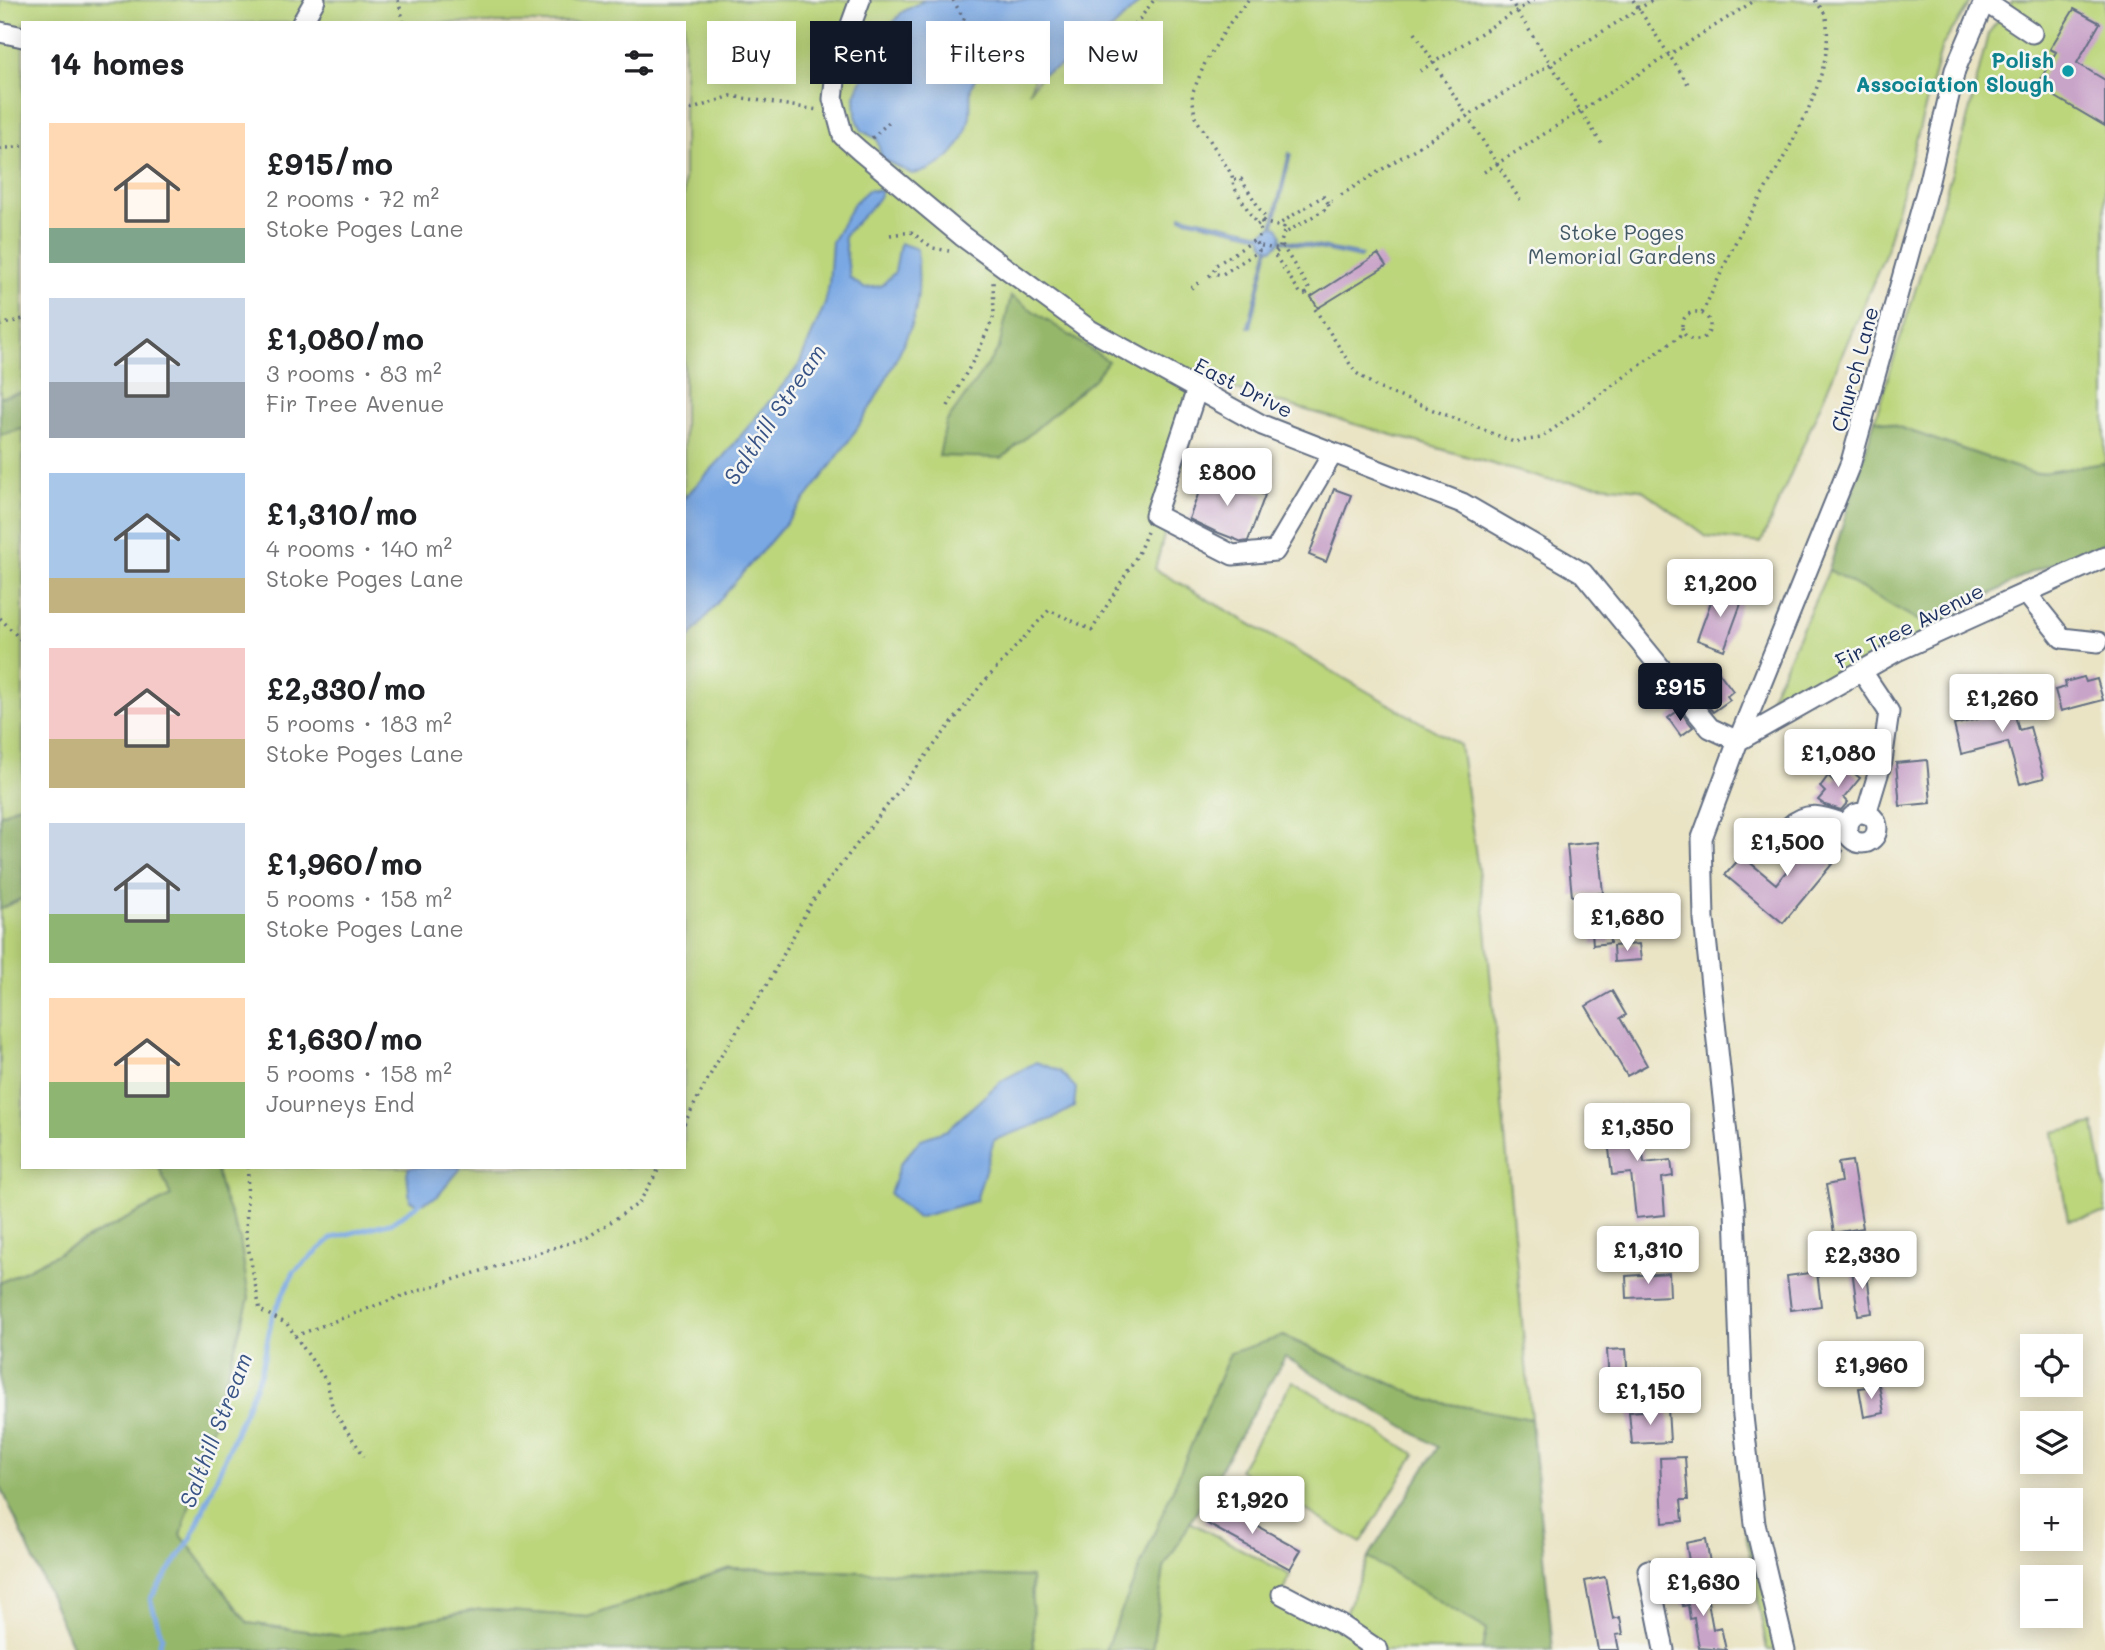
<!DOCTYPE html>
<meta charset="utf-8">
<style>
body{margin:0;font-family:Mali,sans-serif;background:#f2f2f2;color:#202124;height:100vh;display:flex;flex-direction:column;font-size:26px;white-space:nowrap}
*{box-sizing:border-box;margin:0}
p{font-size:23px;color:#757577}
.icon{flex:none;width:38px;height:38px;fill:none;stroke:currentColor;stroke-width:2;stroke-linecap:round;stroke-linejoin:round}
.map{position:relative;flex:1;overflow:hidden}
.panel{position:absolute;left:21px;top:21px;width:665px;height:1148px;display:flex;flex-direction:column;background:#fff;border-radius:0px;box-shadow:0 4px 18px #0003}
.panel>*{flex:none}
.guide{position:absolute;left:707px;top:21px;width:665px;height:63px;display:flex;gap:14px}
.controls{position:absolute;left:2020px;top:1334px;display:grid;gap:14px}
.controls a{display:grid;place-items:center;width:63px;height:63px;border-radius:0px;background:#fff;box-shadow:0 4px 18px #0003;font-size:35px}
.price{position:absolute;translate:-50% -60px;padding:0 16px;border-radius:7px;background:#fff;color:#222;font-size:23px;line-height:46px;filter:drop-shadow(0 2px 4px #0008)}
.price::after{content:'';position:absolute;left:50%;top:42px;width:21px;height:16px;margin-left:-10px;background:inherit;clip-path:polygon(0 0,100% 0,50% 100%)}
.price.current{background:#111827;color:#fff}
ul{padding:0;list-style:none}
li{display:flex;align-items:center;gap:21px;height:175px;padding:0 28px}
li span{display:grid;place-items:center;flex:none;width:196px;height:140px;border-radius:0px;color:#555}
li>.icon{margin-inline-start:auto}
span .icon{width:84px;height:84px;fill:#fffc;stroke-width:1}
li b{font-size:30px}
h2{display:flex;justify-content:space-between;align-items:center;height:84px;padding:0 28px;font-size:30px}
.tag{padding:0 24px;border-radius:0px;background:#fff;box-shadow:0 4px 18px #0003;font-size:24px;line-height:63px}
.tag.current{background:#111827;color:#fff}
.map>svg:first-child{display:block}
.green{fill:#bcd67b;stroke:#6c826c;stroke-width:2}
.forest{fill:#95b76b;stroke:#587364;stroke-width:2}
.water{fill:#7aa8e3;stroke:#4a6ca0;stroke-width:2}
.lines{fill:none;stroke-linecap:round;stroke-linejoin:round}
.stream{stroke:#7aa8e3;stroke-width:5}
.building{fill:#c9a4c9}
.minor-casing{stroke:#636e82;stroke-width:23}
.path{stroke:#636e82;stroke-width:3.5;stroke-dasharray:2 5;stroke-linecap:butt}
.minor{stroke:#fff;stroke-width:19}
.culture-dot{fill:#0f9aa8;stroke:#f6f6f2;stroke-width:2.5}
.labels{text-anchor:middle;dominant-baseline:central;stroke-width:5;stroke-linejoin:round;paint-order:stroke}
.culture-label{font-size:21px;font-weight:bold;fill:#0d838f;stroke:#f6f6f2;text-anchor:end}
.park-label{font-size:21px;fill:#435965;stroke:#f6f6f2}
.street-label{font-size:21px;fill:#1b2f5e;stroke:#f6f6f2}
.water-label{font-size:23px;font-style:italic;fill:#385386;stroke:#f6f6f2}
</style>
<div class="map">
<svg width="2105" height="1650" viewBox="0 0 2105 1650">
<rect width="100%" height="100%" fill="#f6f6f2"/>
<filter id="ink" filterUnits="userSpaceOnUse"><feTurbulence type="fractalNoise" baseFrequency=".0143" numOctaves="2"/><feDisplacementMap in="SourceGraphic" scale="14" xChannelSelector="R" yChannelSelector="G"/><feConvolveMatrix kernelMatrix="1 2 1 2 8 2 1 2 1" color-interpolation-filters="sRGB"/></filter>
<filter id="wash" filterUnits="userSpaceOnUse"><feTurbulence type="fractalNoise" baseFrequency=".00686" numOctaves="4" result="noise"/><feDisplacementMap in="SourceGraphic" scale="28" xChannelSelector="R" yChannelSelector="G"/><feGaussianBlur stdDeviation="1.57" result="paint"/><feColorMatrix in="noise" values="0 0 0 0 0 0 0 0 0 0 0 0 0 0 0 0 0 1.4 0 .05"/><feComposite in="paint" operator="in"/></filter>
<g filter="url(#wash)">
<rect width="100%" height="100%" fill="#eae4c5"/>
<path class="green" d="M0,0H1063L1029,92L1042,74L1061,66L1077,52L1112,29L1142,0H1972L1942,46L1884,257L1761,543L1707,537L1641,489L1548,480L1216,384L1198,410L1155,569L1460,745L1485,918L1531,1419L1428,1400L1284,1336L1105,1650H1034L1031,1577L730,1568L588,1617L481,1609L341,1636L248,1623L181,1535L249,1298L215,1167H684V23H23V803L0,815Z
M2013,0H2105V463L2035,474L1875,419L1963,137L1988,34Z
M1829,570L1932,628L1784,709L1768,703Z
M23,898V1167H159L172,1196L0,1283V909Z
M2094,1124L2105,1187V1214L2068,1220L2053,1132Z
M1293,1381L1415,1454L1361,1543L1239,1470Z
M1739,1478L1747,1479L1778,1650H1767L1741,1507Z
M1190,1522L1290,1575L1283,1594L1341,1624L1368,1558L1486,1629L1482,1650H1152L1164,1568Z"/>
<path class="forest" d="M1011,296L1108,361L1094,379L1002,458L939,456L946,423L999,348Z
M23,392V429L0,435V397Z
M1875,419L2035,474L2105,463V543L2027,574L1932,628L1829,570Z
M23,803V898L0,909V815Z
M159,1167H215L222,1193L240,1239L249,1298L181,1535L248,1623L341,1636L481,1609L588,1617L730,1568L1031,1577L1034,1650H74L0,1485V1283L171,1196Z
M1283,1336L1428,1400L1531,1419L1553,1650H1482L1486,1629L1368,1558L1438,1447L1285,1357L1164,1568L1152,1650H1105L1230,1353Z"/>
<path class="water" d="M925,0H1142L1112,29L1077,52L1061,66L1042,74L1026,73L992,56C985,65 974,77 971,88C970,97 971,107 970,116C965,147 944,169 912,174L882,159L877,139L862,131L856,116L855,96L859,86L880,43L891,25L902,12Z
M1289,153L1291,154L1274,226L1278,227L1282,235L1281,239L1362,255L1360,258L1281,241L1272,249L1269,248L1251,327H1248L1268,247L1265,246L1261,236L1181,218V215L1262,233L1272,226Z
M868,190L882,191C877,205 855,222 844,236L850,278L864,288L881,286L895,272L900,243L917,249C919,271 920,292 915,313C910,332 901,350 892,367C866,422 828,471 790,518C755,561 716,600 684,646V498L723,457L798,367L825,304L829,284L832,242L854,203Z
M1036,1062L1060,1071L1076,1088L1074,1107L1052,1119L994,1140L976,1201L917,1218L890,1194L900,1164L921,1139L947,1130L1001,1081Z
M409,1167H462L437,1197L419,1204L410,1201L407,1173Z"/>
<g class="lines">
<path class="stream" d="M157,1650L162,1637L150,1599L191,1539L261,1372L272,1317L294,1272L332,1238L393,1222L419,1204L422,1197"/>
</g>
<g id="blocks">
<path class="building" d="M2074,9L2100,23L2077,63L2105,80V126L2037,86L2056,52L2050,49Z
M1378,254L1386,266L1318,308L1311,297Z
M1206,473L1265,495L1248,541L1242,542L1214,531L1189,519Z
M1334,489L1351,495L1326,562L1309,555Z
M1716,588L1743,598L1724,650L1697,640Z
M1718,671L1733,691L1727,696L1730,700L1713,712L1699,695L1709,687L1705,681Z
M2004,675L2019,730L2030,727L2044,778L2020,784L2008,742L1961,754L1954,725L1997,714L1988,680Z
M2084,677L2086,682L2097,679L2103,700L2061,711L2055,690L2066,687L2065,682Z
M1679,710L1693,727L1681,736L1668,718Z
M1927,760L1931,803L1900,806L1896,763Z
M1846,767L1860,778L1844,798L1848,802L1841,810L1825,805L1818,800L1825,792L1820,787L1828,776L1834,781Z
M1819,831L1843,851L1783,923L1725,875L1742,856L1776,884Z
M1598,842L1603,893L1572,896L1567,845Z
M1608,916L1610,943L1593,945L1591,918Z
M1639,944L1641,960L1614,962L1613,946Z
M1612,991L1626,1015L1620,1018L1647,1065L1627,1076L1586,1006Z
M1638,1110L1644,1163L1671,1160L1673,1176L1662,1178L1665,1215L1636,1218L1631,1173L1612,1175L1605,1114Z
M1852,1161L1863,1228L1834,1233L1826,1185L1841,1182L1838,1163Z
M1866,1267L1872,1313L1858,1315L1852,1269Z
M1817,1272L1821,1306L1791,1310L1787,1276Z
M1669,1273L1670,1296L1627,1298L1626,1276Z
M1853,1342L1858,1373L1840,1375L1835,1345Z
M1626,1349L1628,1383L1609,1385L1607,1350Z
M1879,1385L1884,1413L1864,1417L1859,1388Z
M1668,1409L1670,1442L1632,1444L1629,1412Z
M1685,1457L1688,1500H1681L1683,1521L1663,1523L1660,1458Z
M1215,1503L1301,1550L1290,1569L1204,1522Z
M1706,1539L1711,1569L1691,1573L1686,1543Z
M1605,1577L1613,1619L1620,1617L1623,1634L1616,1635L1619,1650H1598L1585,1581Z
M1705,1585L1713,1629L1721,1627L1726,1650L1699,1648L1694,1618L1690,1619L1688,1605L1683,1606L1680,1590Z"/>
</g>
</g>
<g filter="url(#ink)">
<use href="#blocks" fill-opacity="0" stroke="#636e82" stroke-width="2"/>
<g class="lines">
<g class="minor-casing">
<path id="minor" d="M860,0L837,63L833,99L843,136L860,151L962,236L1090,330L1262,425L1462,503L1583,573L1710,728L1738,741
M1984,1L2032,33
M302,23L315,0
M0,32L23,37
M1197,389L1155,515L1233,555L1275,551L1333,453
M2026,593L2062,638L2098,642
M1863,673L1889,712L1882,761L1866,814
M1738,741L1897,651L2105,557
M1847 828a15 15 0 1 1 30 0a15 15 0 1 1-30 0Z
M1789,827C1808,809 1825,817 1847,825
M1648,1570L1664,1650
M1282,1594L1341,1625L1378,1650
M1785,1650L1755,1524L1742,1407L1735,1210L1704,919L1702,838L1738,741L1851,462L1928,185L1955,70L1985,0"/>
</g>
<path class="path" d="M398,0L404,23
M953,0L995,73
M1510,0L1601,143
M1633,0L1690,87
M1135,25L1154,0
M1415,33L1520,200
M1420,71L1534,0
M684,112L731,96L818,110
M872,138L891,120
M0,149L23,146
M1484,172L1754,1
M1234,180L1241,179L1266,219L1257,225L1234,187L1232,175L1195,117L1192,94L1205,63L1229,24L1248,0
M1341,195L1653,0
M1328,203L1323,196L1281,223L1287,232L1329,207L1328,203L1332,201
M1262,222L1285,228L1279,250L1257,245Z
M890,235L911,232L933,248L949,251
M1209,276L1213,273L1216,265L1255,240L1259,251L1221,275L1213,273
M1191,288L1201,281
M1306,294L1310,290L1283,247L1274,254L1301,294H1306L1309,298
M1315,309L1355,372L1378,388L1514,442L1541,438L1684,333
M1682 326a14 14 0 1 1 28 0a14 14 0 1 1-28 0Z
M1702,313C1715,287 1726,261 1739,235C1769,178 1838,85 1826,18C1825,12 1819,6 1815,0
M0,325L23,319
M948,406L978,352L994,316L993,280
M0,618L23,642
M684,1124L716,1064L772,976L811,903L982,684L1049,610L1092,630L1138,554L1147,532
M248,1167L246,1235L260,1310L287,1324L327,1382L333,1410L364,1456
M295,1336L396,1298L588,1237L639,1203L660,1167"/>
<use href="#minor" class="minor"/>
</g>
</g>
<circle class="culture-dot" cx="2068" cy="71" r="7"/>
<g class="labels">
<g class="culture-label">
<text x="2054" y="59">Polish<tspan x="2054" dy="24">Association Slough</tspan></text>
</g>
<g class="park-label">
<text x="1622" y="231">Stoke Poges<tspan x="1622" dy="24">Memorial Gardens</tspan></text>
</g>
<g class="street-label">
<text transform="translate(1854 369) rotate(-75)">Church Lane</text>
<text transform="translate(1244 387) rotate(27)">East Drive</text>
<text transform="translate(1909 625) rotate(-27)">Fir Tree Avenue</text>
</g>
<g class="water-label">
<text transform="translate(774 414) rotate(-56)">Salthill Stream</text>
<text transform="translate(215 1430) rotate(-69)">Salthill Stream</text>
</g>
</g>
</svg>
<div class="controls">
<a><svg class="icon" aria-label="locate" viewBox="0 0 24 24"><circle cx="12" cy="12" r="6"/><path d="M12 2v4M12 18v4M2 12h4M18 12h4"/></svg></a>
<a><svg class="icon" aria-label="layers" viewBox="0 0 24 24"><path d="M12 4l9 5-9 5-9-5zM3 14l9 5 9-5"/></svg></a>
<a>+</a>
<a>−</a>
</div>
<b class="price" style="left:1227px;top:508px">£800</b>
<b class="price" style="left:1720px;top:619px">£1,200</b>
<b class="price current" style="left:1680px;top:723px">£915</b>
<b class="price" style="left:2002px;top:734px">£1,260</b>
<b class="price" style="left:1838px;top:789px">£1,080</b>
<b class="price" style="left:1787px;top:878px">£1,500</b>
<b class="price" style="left:1627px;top:953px">£1,680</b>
<b class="price" style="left:1637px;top:1163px">£1,350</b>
<b class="price" style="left:1648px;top:1286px">£1,310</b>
<b class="price" style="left:1862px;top:1291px">£2,330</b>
<b class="price" style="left:1871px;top:1401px">£1,960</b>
<b class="price" style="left:1650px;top:1427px">£1,150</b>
<b class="price" style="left:1252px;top:1536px">£1,920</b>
<b class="price" style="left:1703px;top:1618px">£1,630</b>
<div class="guide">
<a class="tag">Buy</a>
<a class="tag current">Rent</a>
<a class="tag">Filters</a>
<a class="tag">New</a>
</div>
<section class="panel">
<h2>14 homes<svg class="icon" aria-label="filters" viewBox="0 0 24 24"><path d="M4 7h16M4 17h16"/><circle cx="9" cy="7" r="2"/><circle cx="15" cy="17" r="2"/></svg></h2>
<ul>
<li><span style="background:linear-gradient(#ffd9b3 75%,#7fa58c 0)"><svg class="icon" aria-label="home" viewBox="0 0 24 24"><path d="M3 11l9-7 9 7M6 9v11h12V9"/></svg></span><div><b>£915/mo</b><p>2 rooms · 72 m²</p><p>Stoke Poges Lane</p></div></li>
<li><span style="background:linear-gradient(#c9d6e8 60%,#9aa5b1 0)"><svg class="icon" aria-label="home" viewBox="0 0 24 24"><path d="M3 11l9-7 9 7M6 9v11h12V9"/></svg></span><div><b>£1,080/mo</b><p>3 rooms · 83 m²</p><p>Fir Tree Avenue</p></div></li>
<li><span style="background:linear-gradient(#a9c7e8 75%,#c2b280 0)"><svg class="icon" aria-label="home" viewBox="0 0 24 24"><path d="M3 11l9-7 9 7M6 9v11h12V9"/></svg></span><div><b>£1,310/mo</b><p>4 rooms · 140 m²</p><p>Stoke Poges Lane</p></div></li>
<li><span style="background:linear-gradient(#f6c9c9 65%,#c2b280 0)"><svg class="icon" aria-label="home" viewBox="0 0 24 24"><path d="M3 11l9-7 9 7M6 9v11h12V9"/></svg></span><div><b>£2,330/mo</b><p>5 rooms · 183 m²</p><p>Stoke Poges Lane</p></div></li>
<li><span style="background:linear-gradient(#c9d6e8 65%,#8fb573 0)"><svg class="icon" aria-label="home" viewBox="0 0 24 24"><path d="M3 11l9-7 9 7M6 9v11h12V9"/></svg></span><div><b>£1,960/mo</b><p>5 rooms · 158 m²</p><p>Stoke Poges Lane</p></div></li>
<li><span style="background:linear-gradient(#ffd9b3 60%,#8fb573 0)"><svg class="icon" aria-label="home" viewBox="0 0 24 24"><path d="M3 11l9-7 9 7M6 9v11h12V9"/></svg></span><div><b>£1,630/mo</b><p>5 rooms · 158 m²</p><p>Journeys End</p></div></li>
</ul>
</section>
</div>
